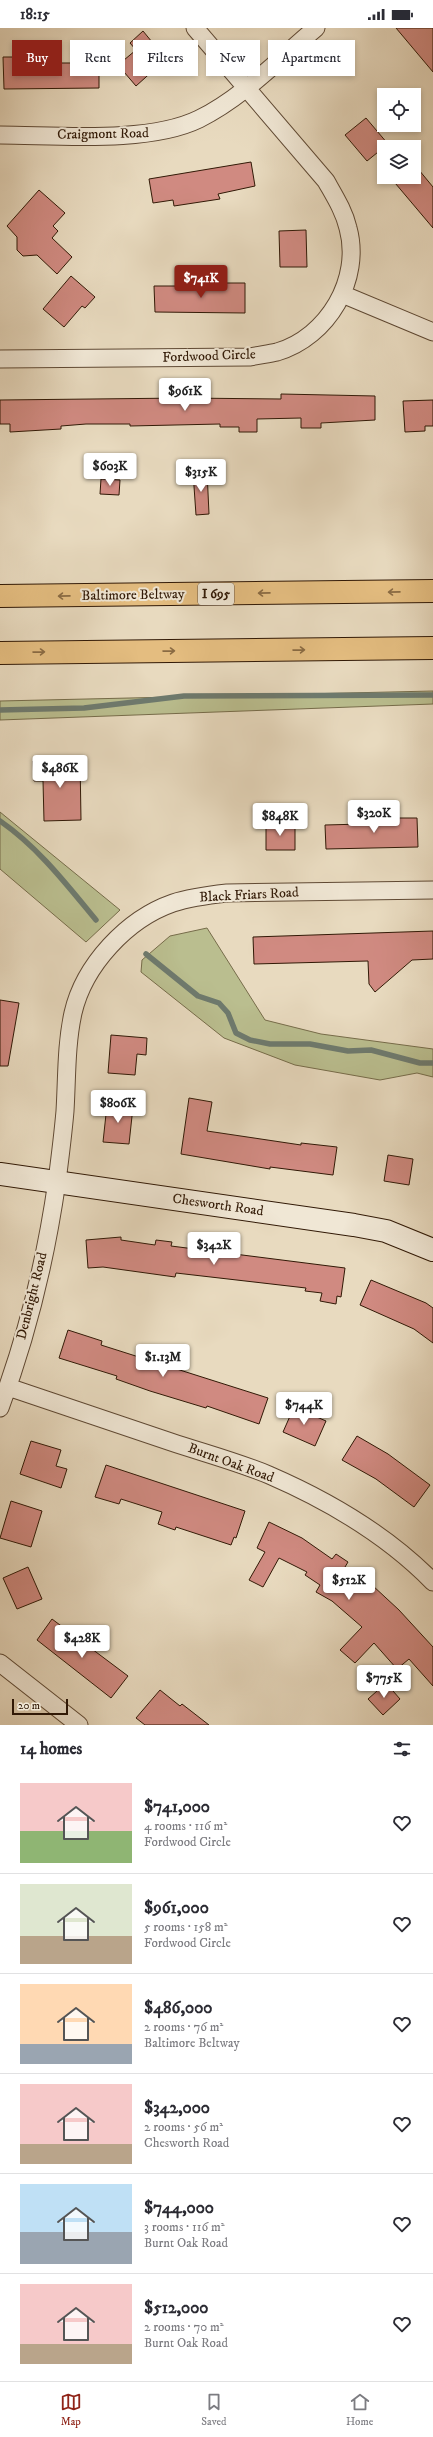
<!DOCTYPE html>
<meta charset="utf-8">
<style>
body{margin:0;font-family:"IM FELL DW Pica",serif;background:#f2f2f3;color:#2b2b33;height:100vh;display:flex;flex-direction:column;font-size:15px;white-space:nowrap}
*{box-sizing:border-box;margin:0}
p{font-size:13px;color:#7c7c81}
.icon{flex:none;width:22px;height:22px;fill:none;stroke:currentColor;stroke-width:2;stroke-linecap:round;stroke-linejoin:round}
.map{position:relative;height:1697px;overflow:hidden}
.side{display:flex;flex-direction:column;background:#fff;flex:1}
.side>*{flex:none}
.guide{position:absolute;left:12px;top:12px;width:409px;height:36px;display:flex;gap:8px}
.tools{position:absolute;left:377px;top:60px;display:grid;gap:8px}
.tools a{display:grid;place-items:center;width:44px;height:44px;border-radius:0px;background:#fff;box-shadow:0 2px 6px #0003;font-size:20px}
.scale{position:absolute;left:12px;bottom:10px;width:56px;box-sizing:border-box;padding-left:4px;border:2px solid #311906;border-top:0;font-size:11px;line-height:14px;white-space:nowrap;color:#311906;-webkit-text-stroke:3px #f0e7d5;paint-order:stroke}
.price{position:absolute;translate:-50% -34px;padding:0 9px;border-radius:4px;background:#fff;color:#222;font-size:13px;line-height:26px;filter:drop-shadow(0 1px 2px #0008)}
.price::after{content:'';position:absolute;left:50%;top:24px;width:12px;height:9px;margin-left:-6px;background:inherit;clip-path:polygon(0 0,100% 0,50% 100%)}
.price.selected{background:#8f2418;color:#fff}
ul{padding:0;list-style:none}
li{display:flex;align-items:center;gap:12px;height:100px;padding:0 20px}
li+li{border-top:1px solid #e1e1e2}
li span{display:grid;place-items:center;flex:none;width:112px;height:80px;border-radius:0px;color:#555}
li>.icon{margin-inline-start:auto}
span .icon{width:48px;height:48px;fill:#fffc;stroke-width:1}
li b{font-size:17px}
h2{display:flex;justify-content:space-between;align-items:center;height:48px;padding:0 20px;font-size:17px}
.chip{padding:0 14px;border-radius:0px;background:#fff;box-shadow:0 2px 6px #0003;font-size:14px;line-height:36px}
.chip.selected{background:#8f2418;color:#fff}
.status{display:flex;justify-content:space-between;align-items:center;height:28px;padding:0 20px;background:#fff;direction:ltr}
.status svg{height:11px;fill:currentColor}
.tabs{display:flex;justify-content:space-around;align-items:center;height:56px;border-top:1px solid #e1e1e2;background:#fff;font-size:11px;color:#7c7c81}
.tabs a{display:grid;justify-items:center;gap:2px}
.tabs .selected{color:#8f2418}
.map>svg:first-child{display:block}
.green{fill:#babe8f;stroke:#766c4a}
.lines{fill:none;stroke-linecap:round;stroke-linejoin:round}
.stream{stroke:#6e7a6e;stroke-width:5.5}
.building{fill:#d08a81;stroke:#311906}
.street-casing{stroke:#5f4934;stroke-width:19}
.secondary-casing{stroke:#311906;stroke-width:24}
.highway-casing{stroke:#311906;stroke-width:24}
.street{stroke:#f0e7d5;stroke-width:17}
.secondary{stroke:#f0e7d5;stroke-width:22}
.highway{stroke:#e4bd80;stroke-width:22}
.oneway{stroke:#8a6b43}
.labels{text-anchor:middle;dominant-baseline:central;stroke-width:4;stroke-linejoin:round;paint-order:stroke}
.shield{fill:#f0e7d5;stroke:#6a5744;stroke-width:1}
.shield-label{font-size:13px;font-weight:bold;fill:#311906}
.street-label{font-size:14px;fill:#311906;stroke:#f0e7d5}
</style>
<div class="status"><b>18:15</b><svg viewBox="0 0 49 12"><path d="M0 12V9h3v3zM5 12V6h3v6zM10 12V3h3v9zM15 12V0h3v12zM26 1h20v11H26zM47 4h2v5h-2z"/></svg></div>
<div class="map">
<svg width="433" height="1697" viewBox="0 0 433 1697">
<rect width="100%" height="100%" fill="#e8dabf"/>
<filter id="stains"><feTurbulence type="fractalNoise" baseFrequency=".005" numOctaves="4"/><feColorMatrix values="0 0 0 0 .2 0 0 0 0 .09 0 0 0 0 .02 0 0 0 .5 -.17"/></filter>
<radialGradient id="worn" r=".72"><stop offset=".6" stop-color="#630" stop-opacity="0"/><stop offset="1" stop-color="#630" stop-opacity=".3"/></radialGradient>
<path class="green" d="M433,663V676L0,692V673Z
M0,784L120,882L86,914L0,841Z
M207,900L265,992L321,1006L433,1021V1049L417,1045L380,1052L295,1037L224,1010L141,944L142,932L170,908Z"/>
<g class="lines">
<path class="stream" d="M0,682L84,680L184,668L433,667
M0,793C38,819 67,857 96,892
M146,926L198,968L219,975L228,985L236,1005L250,1012L270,1016H310L348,1023L371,1022L420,1035H433"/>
</g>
<path class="building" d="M396,0H433V44Z
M143,3L166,31L136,58L118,37L136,22L130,15Z
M21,24H40V35H99V60L4,61L3,29H22Z
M366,90L388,116L367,133L345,107Z
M251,134L255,158L218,166L220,171L174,178L173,172L153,175L149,151Z
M414,136L433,159V200L390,149H414Z
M39,162L65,185L53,198L58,203L52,210L72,229L57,246L37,227L23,228L17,222V209L7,198Z
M306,202L307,239H280L279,203Z
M71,248L95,269L85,280L82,278L64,299L43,281Z
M220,255H245V285L155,284L154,258H220Z
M281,366L375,368V392L321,395V400H301V390L257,391V404H239V399H220V396L130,398V396H86L61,398V401L10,404V396H0V372L184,370L281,371Z
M433,372V398H425V403L405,404L403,373Z
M207,443L209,486L196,487L193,444Z
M101,451L120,452L119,467L100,466Z
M80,732L81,792L44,793L43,753H34L33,733Z
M363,790H417L418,819L326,821L325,797L363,796Z
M266,796H295V822H266Z
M433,903V931L412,932L375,964L369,956L368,933L254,936L253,909Z
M0,972L19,975L8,1038H0Z
M111,1007L147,1010L146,1027L137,1026L135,1047L108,1045Z
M189,1070L212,1074L207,1103L301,1117V1115L337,1119L333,1147L270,1139V1141L181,1126Z
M107,1077L133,1079L129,1116L103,1114Z
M388,1127L413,1131L409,1157L384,1153Z
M121,1209V1212L155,1217L156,1212L172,1214L171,1218L345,1240L341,1269L337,1268L336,1276L320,1273L322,1265L305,1263L306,1260L176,1245L175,1249L103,1239L88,1240L86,1212Z
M371,1252L426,1275L433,1280V1315L414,1301L360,1277Z
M68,1302L102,1313L101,1317L268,1370L259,1396L207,1378L206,1380L150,1363L116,1351L117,1348L59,1330Z
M294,1379L326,1393L315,1418L283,1404Z
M357,1408L388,1426L430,1457L414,1479L376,1451L342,1432Z
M31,1413L61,1422L56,1438L67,1441L61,1460L20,1446Z
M106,1437L245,1483L236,1510L234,1509L231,1517L176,1499L175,1502L158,1496L162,1484L121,1471L119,1476L95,1469Z
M11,1473L42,1483L31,1519L0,1510Z
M269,1494L302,1510L332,1531L336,1526L348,1534L345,1539L372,1557L399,1582L433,1619V1658L409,1631L397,1641L374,1615L355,1635L340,1622L362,1599L332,1573L316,1564L320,1557L305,1547L307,1544L279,1530L263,1559L249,1552L265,1524L257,1520Z
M28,1539L42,1571L17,1581L3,1550Z
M52,1591L128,1648L111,1670L37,1612Z
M386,1655L400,1671L383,1687L368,1671Z
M160,1662L180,1678L182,1676L209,1697H145L136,1690Z"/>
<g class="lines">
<g class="street-casing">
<path id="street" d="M0,107C56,107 148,116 199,91C242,70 279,31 316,0
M342,266L433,304
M0,331L250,329C259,327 269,326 277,324C328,309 362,251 348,200C344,183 335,169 326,153L195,0
M8,1359C62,1377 117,1396 171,1414C204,1425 238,1434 269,1447C329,1473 387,1507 433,1554
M0,1380C27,1308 46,1230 57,1153C60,1130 63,1106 65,1083C67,1050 66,1017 73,985C84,937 127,891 173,875C191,869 209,867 227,865L433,862
M0,1635L79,1697"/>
</g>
<g class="secondary-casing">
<path id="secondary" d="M0,1146L354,1197L386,1203L433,1222"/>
</g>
<g class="highway-casing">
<path id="highway" d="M0,568L433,563
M0,625L433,620"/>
</g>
<use href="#street" class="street"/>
<use href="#secondary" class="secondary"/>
<use href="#highway" class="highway"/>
</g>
<defs><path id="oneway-shaft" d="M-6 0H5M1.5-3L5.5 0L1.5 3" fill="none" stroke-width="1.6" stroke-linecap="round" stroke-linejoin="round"/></defs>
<g class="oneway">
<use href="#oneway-shaft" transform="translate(394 564) rotate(179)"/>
<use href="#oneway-shaft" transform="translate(264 565) rotate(179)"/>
<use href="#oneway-shaft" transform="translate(64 568) rotate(179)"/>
<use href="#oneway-shaft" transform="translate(299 622) rotate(-1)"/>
<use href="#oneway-shaft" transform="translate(169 623) rotate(-1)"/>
<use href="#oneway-shaft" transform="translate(39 624) rotate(-1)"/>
</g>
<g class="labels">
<rect class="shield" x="198" y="555" width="36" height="22" rx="3"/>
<g class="shield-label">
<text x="216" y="566">I 695</text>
</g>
<g class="street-label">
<text transform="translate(103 106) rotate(-1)">Craigmont Road</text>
<text transform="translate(209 328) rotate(-2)">Fordwood Circle</text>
<text transform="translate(133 567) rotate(-1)">Baltimore Beltway</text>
<text transform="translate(249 867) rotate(-3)">Black Friars Road</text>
<text transform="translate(218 1177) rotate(8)">Chesworth Road</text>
<text transform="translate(32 1268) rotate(-76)">Denbright Road</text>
<text transform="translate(231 1435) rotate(20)">Burnt Oak Road</text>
</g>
</g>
<rect width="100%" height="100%" filter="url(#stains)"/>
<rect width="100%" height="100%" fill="url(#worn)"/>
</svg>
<div class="tools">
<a><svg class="icon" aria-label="locate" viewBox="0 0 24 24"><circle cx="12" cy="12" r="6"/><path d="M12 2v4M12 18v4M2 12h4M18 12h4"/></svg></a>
<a><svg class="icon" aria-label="layers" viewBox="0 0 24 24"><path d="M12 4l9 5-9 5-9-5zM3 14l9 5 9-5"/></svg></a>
</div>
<div class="scale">20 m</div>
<b class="price selected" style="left:201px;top:271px">$741K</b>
<b class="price" style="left:185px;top:384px">$961K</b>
<b class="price" style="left:110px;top:459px">$603K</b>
<b class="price" style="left:201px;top:465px">$315K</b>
<b class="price" style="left:60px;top:761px">$486K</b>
<b class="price" style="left:374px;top:806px">$320K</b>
<b class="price" style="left:280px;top:809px">$848K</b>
<b class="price" style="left:118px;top:1096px">$806K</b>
<b class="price" style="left:214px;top:1238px">$342K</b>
<b class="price" style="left:163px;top:1350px">$1.13M</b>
<b class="price" style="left:304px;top:1398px">$744K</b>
<b class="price" style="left:349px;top:1573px">$512K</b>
<b class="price" style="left:82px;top:1631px">$428K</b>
<b class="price" style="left:384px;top:1671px">$775K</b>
<div class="guide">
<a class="chip selected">Buy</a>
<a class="chip">Rent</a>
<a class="chip">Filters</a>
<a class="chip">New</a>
<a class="chip">Apartment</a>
</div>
</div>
<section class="side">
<h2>14 homes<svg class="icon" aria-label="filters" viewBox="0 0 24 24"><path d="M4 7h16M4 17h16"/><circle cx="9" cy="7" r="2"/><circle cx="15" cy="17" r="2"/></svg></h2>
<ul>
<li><span style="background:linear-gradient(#f6c9c9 60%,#8fb573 0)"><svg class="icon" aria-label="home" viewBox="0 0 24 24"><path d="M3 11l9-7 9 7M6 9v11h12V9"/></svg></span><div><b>$741,000</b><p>4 rooms · 116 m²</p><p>Fordwood Circle</p></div><svg class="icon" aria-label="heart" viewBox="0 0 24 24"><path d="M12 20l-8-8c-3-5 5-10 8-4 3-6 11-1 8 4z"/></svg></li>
<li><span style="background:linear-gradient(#dfe7d0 65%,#b9a48a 0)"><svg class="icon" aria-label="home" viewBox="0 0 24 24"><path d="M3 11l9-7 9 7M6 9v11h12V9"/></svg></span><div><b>$961,000</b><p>5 rooms · 158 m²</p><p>Fordwood Circle</p></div><svg class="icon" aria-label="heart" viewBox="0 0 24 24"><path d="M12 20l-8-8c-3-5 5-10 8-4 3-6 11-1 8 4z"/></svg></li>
<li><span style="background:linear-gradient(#ffd9b3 75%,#9aa5b1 0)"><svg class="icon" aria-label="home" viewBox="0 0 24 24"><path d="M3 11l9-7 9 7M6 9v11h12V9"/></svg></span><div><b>$486,000</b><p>2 rooms · 76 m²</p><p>Baltimore Beltway</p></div><svg class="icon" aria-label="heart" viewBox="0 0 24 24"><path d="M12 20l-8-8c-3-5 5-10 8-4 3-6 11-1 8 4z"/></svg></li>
<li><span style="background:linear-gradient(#f6c9c9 75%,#b9a48a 0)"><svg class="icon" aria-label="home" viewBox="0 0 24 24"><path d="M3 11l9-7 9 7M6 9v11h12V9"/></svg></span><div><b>$342,000</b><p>2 rooms · 56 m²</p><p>Chesworth Road</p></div><svg class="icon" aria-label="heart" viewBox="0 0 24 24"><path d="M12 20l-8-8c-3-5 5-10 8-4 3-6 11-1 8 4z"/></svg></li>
<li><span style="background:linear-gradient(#bfe0f5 60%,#9aa5b1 0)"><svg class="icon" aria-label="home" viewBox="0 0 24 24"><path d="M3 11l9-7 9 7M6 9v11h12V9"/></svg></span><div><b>$744,000</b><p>3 rooms · 116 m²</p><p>Burnt Oak Road</p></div><svg class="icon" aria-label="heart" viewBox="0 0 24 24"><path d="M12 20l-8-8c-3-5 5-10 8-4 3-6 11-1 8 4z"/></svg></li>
<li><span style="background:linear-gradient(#f6c9c9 75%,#b9a48a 0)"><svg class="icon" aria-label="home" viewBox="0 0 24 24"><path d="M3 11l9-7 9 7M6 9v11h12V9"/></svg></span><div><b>$512,000</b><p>2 rooms · 70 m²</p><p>Burnt Oak Road</p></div><svg class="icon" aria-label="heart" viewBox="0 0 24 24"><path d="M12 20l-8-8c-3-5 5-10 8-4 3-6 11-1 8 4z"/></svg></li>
</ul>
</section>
<nav class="tabs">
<a class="selected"><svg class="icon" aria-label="map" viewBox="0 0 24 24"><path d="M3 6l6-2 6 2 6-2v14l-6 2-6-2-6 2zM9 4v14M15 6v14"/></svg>Map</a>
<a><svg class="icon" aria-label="saved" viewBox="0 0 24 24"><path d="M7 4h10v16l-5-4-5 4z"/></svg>Saved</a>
<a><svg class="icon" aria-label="home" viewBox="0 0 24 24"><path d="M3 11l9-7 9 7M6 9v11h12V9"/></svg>Home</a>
</nav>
